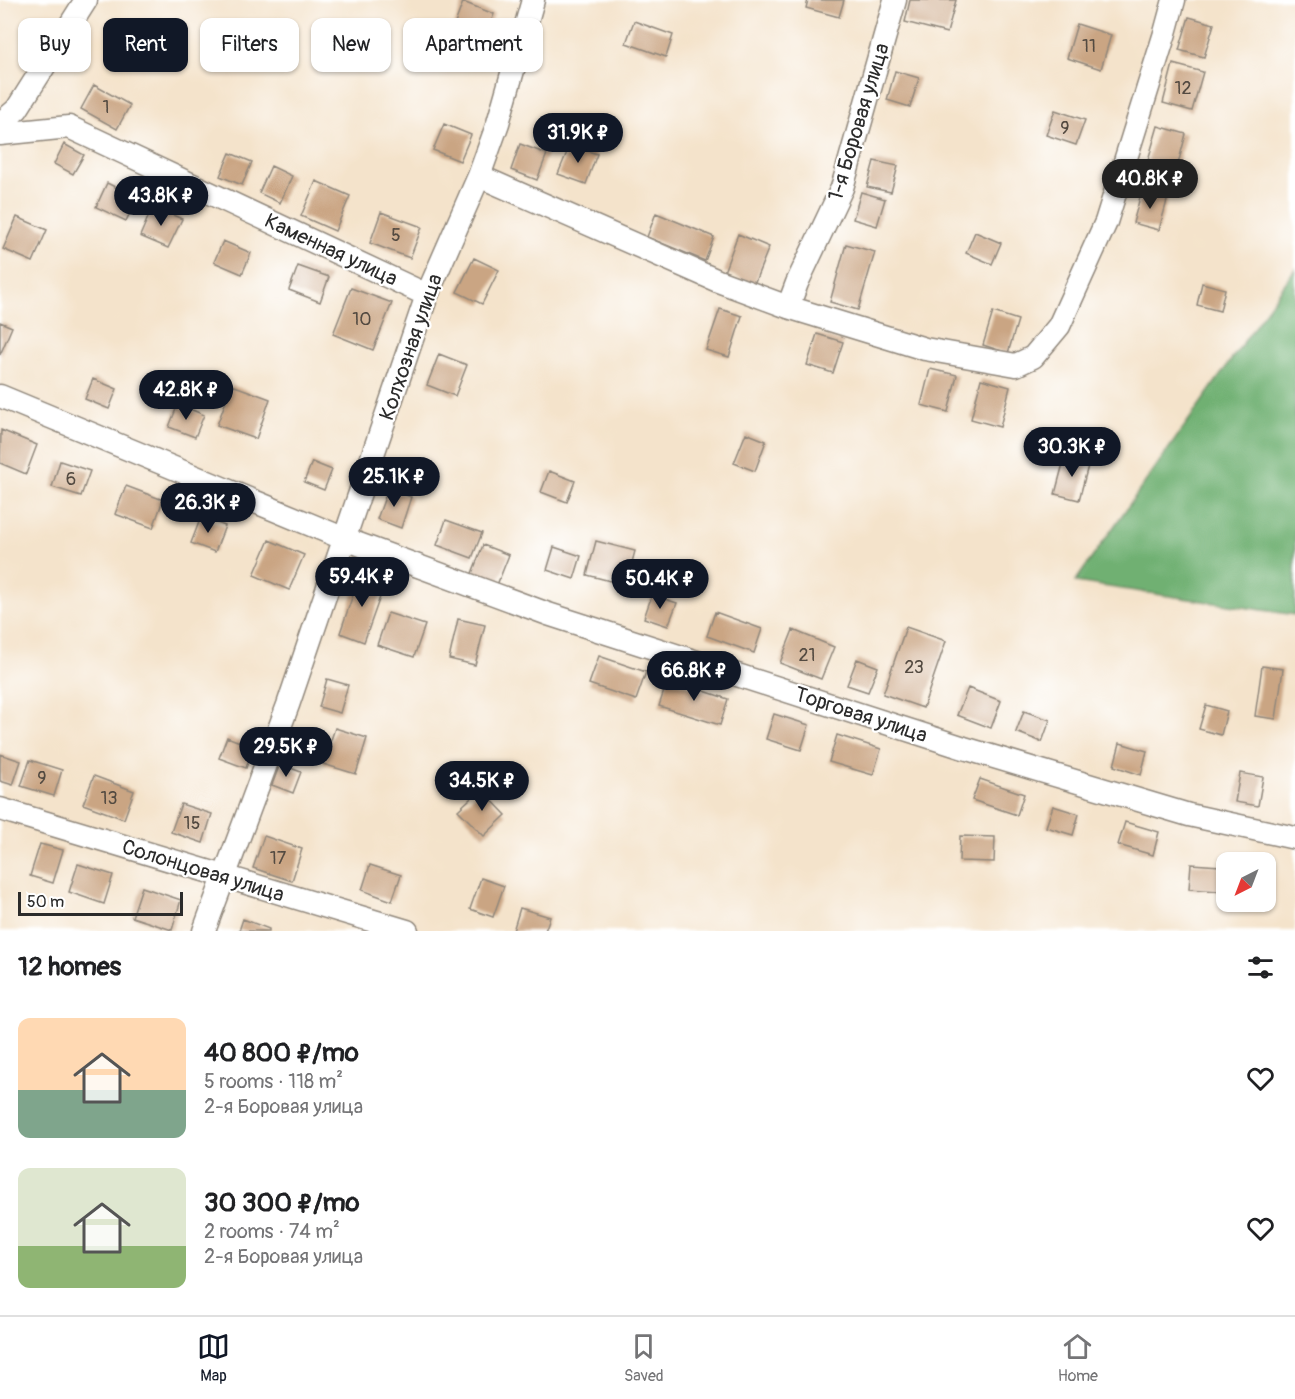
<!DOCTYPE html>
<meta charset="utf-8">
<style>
body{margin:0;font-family:Pangolin,sans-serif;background:#f2f2f2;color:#202124;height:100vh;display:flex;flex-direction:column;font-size:22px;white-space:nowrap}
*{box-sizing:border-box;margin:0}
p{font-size:20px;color:#757577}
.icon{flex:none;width:33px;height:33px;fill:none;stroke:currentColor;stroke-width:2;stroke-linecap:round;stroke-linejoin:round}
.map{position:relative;height:931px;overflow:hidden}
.panel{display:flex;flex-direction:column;background:#fff;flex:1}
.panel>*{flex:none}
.top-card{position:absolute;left:18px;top:18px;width:600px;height:54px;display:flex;gap:12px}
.needle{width:39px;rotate:222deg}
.fabs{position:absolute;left:1216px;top:852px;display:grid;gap:12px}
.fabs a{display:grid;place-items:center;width:60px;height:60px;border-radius:12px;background:#fff;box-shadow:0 2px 4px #0004;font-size:30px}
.scale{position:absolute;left:18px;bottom:15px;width:165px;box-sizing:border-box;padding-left:6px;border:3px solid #2b2b2b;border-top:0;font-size:16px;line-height:21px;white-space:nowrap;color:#2b2b2b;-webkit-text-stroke:4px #fff;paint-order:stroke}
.price{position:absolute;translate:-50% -51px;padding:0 14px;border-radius:21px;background:#111827;color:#fff;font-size:20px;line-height:39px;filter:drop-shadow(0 2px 3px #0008)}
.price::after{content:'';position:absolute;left:50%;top:36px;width:18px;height:14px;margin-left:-9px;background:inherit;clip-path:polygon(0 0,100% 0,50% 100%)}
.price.on{background:#222;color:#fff}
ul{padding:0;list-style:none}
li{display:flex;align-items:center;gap:18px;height:150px;padding:0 18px}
li span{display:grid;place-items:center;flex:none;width:168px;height:120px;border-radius:12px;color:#555}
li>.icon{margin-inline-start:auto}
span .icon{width:72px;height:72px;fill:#fffc;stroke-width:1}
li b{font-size:26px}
h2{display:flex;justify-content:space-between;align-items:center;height:72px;padding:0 18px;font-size:26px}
.tag{padding:0 21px;border-radius:12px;background:#fff;box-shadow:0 2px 4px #0004;font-size:21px;line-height:54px}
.tag.on{background:#111827;color:#fff}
.dock{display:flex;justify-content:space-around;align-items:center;height:84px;border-top:2px solid #e0e0e0;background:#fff;font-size:16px;color:#757577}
.dock a{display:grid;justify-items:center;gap:3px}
.dock .on{color:#111827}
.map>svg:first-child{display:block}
.forest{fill:#70b072;stroke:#4e6e4e;stroke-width:1.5}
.building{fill:#caa583}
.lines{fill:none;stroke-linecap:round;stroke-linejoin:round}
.minor-casing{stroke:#90877b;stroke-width:25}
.minor{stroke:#fff;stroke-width:22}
.labels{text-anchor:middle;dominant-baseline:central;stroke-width:4.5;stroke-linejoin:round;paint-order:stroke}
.number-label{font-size:18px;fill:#534a41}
.street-label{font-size:21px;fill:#2b2b2b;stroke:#fff}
</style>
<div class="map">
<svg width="1295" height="931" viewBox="0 0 1295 931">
<rect width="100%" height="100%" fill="#fff"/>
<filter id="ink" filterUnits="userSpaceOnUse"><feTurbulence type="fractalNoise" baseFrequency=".0167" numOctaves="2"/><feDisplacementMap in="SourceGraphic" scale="12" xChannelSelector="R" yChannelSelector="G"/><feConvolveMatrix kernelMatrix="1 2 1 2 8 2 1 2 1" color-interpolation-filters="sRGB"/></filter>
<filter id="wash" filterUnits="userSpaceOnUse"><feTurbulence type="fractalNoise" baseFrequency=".008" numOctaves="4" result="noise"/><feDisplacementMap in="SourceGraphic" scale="24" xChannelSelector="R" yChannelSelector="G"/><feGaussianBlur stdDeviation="1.35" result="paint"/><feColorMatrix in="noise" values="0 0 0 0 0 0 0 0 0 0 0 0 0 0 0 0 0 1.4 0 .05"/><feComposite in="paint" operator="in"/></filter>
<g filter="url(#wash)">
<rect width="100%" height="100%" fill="#f4e3cb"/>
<path class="forest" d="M1295,269V615L1075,582Z"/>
<g id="blocks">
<path class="building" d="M808,0H844L839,17L806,8Z
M910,0H956L947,33L905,22Z
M463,2L494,14L481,49L450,37Z
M1189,17L1214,24L1204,57L1179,50Z
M634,21L673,35L666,57L626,43Z
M1077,24L1111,35L1101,69L1067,58Z
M1173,64L1203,72L1192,111L1163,103Z
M895,71L919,78L910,107L887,100Z
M94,85L130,105L117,129L81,109Z
M1055,110L1085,120L1076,145L1046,135Z
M444,124L471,135L460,161L433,150Z
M1158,126L1186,134L1175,175L1146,167Z
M64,144L84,155L73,174L54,164Z
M520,144L547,154L537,180L511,170Z
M570,145L597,154L586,184L558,174Z
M230,153L252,162L242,185L220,176Z
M874,161L898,166L891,192L867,187Z
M271,166L292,176L280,203L259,193Z
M316,181L350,196L335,231L301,216Z
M107,183L137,198L126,221L96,207Z
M1142,190L1168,197L1159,230L1133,223Z
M861,192L885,199L877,226L853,219Z
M153,206L182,219L168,248L140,236Z
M381,212L422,227L410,258L370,243Z
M656,213L714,237L705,261L647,237Z
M17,217L47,230L33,262L3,249Z
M975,232L1001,243L992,264L966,253Z
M738,234L769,247L754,284L724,272Z
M223,241L251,253L242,274L214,262Z
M846,244L875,252L858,310L830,302Z
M474,258L499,270L482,304L457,292Z
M298,266L329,277L320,302L289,290Z
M1202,283L1225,289L1220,311L1197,305Z
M351,288L392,303L373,350L333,334Z
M720,309L742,316L729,357L706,350Z
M993,312L1018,320L1008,353L983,345Z
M0,322L12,327L0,355Z
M817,334L843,342L833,373L807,365Z
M439,354L467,365L455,396L427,385Z
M930,369L957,375L948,412L921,405Z
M93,379L117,389L109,409L85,399Z
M981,379L1010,387L1000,427L971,419Z
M232,385L270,399L256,439L217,425Z
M178,404L204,415L195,437L169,427Z
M1,430L37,445L26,474L0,463Z
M746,433L766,441L755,471L734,463Z
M1065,456L1089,462L1079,500L1055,494Z
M60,461L90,471L81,496L52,487Z
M312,462L332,470L324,490L304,482Z
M549,471L575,481L567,502L541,492Z
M126,486L163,500L153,528L115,514Z
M388,489L411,497L401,528L377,519Z
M201,517L225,526L215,552L191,543Z
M446,520L482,533L472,558L437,545Z
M269,540L304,555L289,590L254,575Z
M596,541L635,551L626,585L587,575Z
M483,545L509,555L497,585L471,576Z
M554,547L581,556L574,579L547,570Z
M360,574L385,583L364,642L340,633Z
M652,595L677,603L668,626L644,618Z
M715,612L762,629L754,653L707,636Z
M388,613L425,625L414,657L377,645Z
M458,619L485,625L475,665L449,659Z
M906,627L946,641L923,708L883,694Z
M793,630L834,647L821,679L780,663Z
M599,656L646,672L636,700L589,684Z
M857,659L878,667L868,692L847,685Z
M1262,666L1283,669L1276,719L1255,716Z
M327,679L348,685L340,713L319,707Z
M668,679L728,699L720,725L659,706Z
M968,688L1001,701L991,728L957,715Z
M1206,705L1227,711L1221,735L1199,729Z
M1024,711L1050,720L1042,742L1016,732Z
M774,714L809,725L801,750L766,739Z
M335,728L367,738L356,774L323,764Z
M837,735L881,749L873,775L829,762Z
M227,737L253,747L246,768L219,758Z
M1120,743L1147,751L1141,775L1114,766Z
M0,754L21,761L13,785L0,781Z
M30,760L62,770L54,796L21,786Z
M280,764L301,772L293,793L272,785Z
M1240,773L1263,777L1258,806L1235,802Z
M94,776L134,791L124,819L83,804Z
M980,779L1024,794L1017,815L972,800Z
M481,789L506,815L484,836L458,810Z
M181,804L212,814L203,843L171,832Z
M1053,806L1079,814L1073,835L1046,827Z
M1125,822L1159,832L1153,855L1118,845Z
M264,836L302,849L292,881L253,868Z
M960,836L995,837L994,862L959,861Z
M40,844L63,850L53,883L30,876Z
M78,864L113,875L104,904L69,892Z
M1191,864L1220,866L1219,891L1189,889Z
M370,865L401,875L392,901L362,890Z
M481,878L504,886L493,917L470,909Z
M142,887L181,900L172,930L132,917Z
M520,908L550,917L545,931H513Z
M243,919L269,929V931H239Z"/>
</g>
</g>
<g filter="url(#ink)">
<use href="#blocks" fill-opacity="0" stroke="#90877b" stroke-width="1.5"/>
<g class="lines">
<g class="minor-casing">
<path id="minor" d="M0,124L17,109L86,0
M0,134L69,127L427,295
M479,176L718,281L788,307L925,349L1016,365L1033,357L1059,326L1106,222L1165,33L1174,0
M788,307L797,283L842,188L895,0
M0,396L345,539L548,614L964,748L1189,815L1295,838
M0,809L407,931
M204,931L288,705L427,295L479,176L498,123L533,0"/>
</g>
<use href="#minor" class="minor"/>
</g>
</g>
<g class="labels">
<g class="number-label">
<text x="1089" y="46">11</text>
<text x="1183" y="88">12</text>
<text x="106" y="107">1</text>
<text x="1065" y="128">9</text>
<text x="396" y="235">5</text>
<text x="362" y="319">10</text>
<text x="71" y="479">6</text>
<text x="807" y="655">21</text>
<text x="914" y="667">23</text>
<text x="42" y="778">9</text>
<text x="109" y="798">13</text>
<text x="192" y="823">15</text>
<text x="278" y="858">17</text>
</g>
<g class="street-label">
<text transform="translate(859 122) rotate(-73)">1-я Боровая улица</text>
<text transform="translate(331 250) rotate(25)">Каменная улица</text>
<text transform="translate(411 347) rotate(-71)">Колхозная улица</text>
<text transform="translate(861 715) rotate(18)">Торговая улица</text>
<text transform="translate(203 871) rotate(17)">Солонцовая улица</text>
</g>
</g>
</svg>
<div class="fabs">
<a><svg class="needle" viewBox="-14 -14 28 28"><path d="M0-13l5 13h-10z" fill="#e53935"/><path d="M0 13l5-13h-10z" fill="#757577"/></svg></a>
</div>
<div class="scale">50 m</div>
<b class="price" style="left:578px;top:164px">31.9K ₽</b>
<b class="price on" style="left:1150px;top:210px">40.8K ₽</b>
<b class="price" style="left:161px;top:227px">43.8K ₽</b>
<b class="price" style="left:186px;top:421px">42.8K ₽</b>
<b class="price" style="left:1072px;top:478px">30.3K ₽</b>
<b class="price" style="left:394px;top:508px">25.1K ₽</b>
<b class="price" style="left:208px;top:534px">26.3K ₽</b>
<b class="price" style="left:362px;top:608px">59.4K ₽</b>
<b class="price" style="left:660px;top:610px">50.4K ₽</b>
<b class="price" style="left:694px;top:702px">66.8K ₽</b>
<b class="price" style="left:286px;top:778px">29.5K ₽</b>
<b class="price" style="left:482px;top:812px">34.5K ₽</b>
<div class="top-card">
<a class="tag">Buy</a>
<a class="tag on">Rent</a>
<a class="tag">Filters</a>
<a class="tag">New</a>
<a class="tag">Apartment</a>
</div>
</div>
<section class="panel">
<h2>12 homes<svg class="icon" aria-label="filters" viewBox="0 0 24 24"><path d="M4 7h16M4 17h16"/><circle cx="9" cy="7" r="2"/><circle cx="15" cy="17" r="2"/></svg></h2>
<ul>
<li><span style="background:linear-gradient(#ffd9b3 60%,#7fa58c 0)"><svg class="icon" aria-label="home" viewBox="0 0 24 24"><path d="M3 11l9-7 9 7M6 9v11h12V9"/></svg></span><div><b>40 800 ₽/mo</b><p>5 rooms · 118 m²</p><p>2-я Боровая улица</p></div><svg class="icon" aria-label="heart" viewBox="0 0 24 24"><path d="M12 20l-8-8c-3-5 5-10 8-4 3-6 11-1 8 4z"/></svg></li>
<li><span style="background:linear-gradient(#dfe7d0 65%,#8fb573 0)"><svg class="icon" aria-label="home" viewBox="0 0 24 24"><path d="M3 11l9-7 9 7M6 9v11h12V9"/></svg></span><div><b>30 300 ₽/mo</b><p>2 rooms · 74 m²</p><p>2-я Боровая улица</p></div><svg class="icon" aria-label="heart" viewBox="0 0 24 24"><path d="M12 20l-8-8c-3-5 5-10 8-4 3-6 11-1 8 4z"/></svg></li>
</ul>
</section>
<nav class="dock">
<a class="on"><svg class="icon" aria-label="map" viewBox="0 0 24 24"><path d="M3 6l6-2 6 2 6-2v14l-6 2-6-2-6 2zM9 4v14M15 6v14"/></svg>Map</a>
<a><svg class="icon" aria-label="saved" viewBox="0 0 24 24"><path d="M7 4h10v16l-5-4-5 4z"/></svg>Saved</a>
<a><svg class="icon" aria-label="home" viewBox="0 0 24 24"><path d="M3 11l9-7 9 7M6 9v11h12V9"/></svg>Home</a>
</nav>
